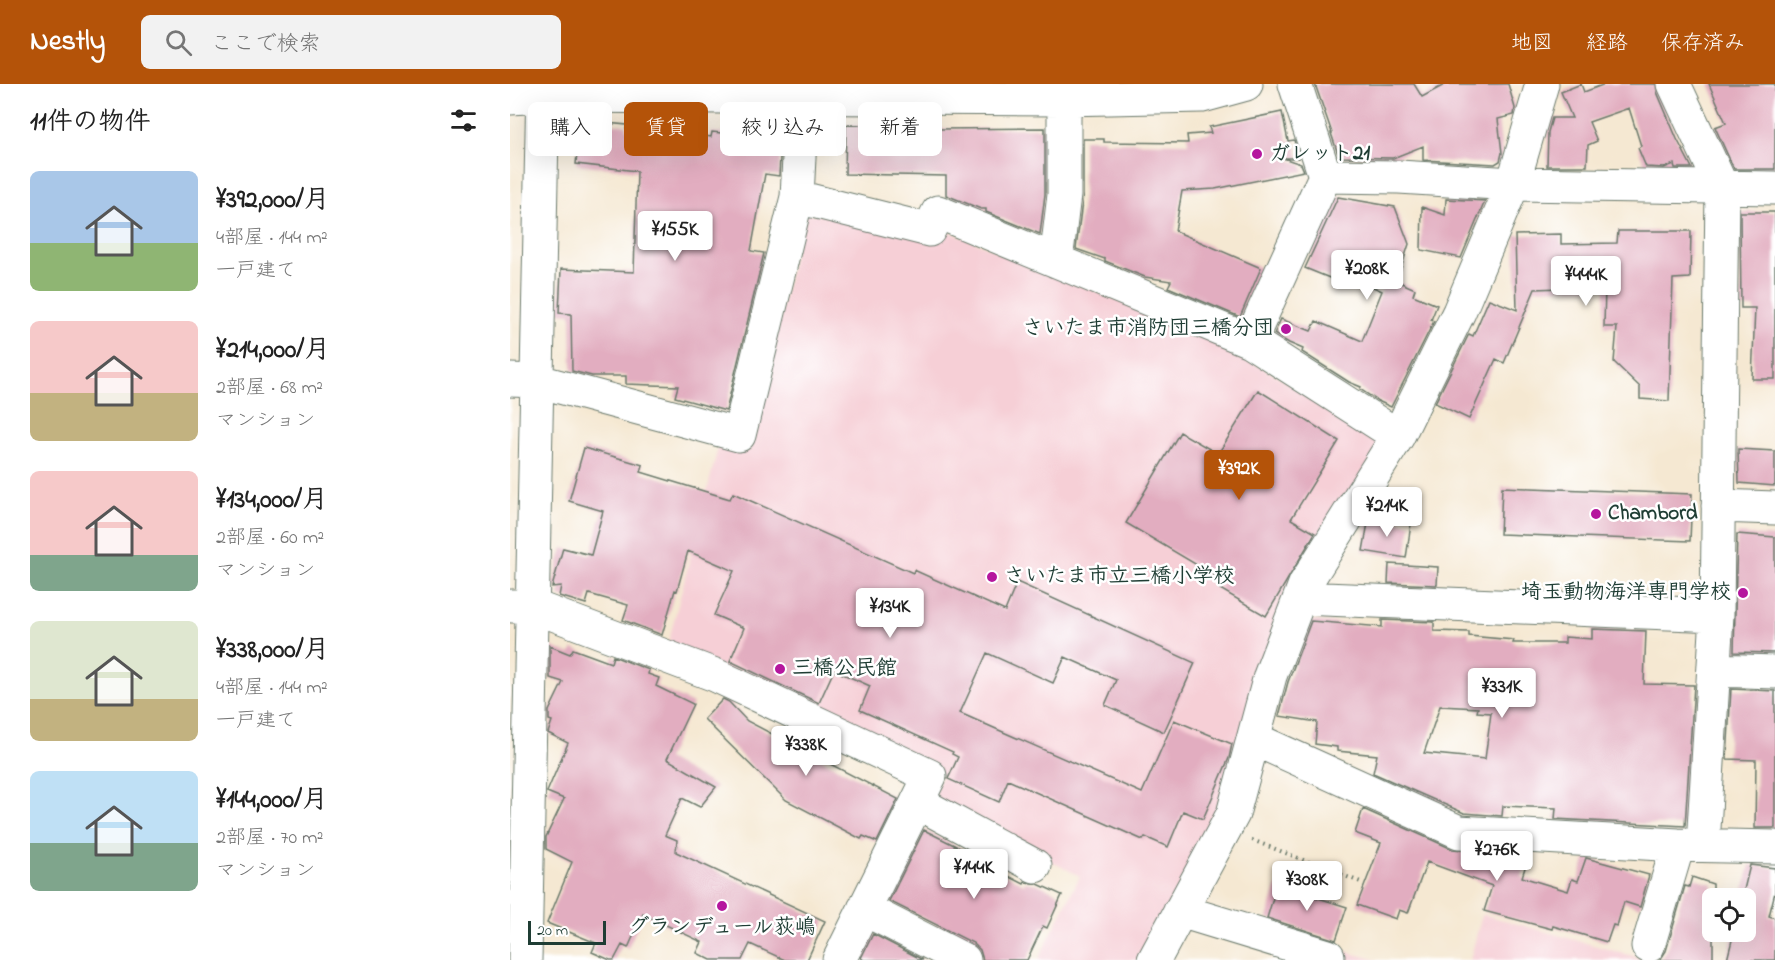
<!DOCTYPE html>
<html lang="ja">
<meta charset="utf-8">
<style>
body{margin:0;font-family:"Indie Flower","Klee One",sans-serif;background:#f2f2f2;color:#222;height:100vh;display:flex;flex-direction:column;font-size:22px;white-space:nowrap}
*{box-sizing:border-box;margin:0}
p{font-size:20px;color:#767676}
.icon{flex:none;width:33px;height:33px;fill:none;stroke:currentColor;stroke-width:2;stroke-linecap:round;stroke-linejoin:round}
.map{position:relative;flex:1;overflow:hidden}
.side{display:flex;flex-direction:column;background:#fff;width:510px}
.side>*{flex:none}
.guide{position:absolute;left:18px;top:18px;width:570px;height:54px;display:flex;gap:12px}
.buttons{position:absolute;left:1192px;top:804px;display:grid;gap:12px}
.buttons a{display:grid;place-items:center;width:54px;height:54px;border-radius:9px;background:#fff;box-shadow:0 6px 24px #0002;font-size:30px}
.scale{position:absolute;left:18px;bottom:15px;width:78px;box-sizing:border-box;padding-left:6px;border:3px solid #1f3d34;border-top:0;font-size:16px;line-height:21px;white-space:nowrap;color:#1f3d34;-webkit-text-stroke:4px #fff;paint-order:stroke}
.price{position:absolute;translate:-50% -51px;padding:0 14px;border-radius:6px;background:#fff;color:#222;font-size:20px;line-height:39px;filter:drop-shadow(0 2px 3px #0008)}
.price::after{content:'';position:absolute;left:50%;top:36px;width:18px;height:14px;margin-left:-9px;background:inherit;clip-path:polygon(0 0,100% 0,50% 100%)}
.price.selected{background:#b45309;color:#fff}
ul{padding:0;list-style:none}
li{display:flex;align-items:center;gap:18px;height:150px;padding:0 30px}
li span{display:grid;place-items:center;flex:none;width:168px;height:120px;border-radius:9px;color:#555}
li>.icon{margin-inline-start:auto}
span .icon{width:72px;height:72px;fill:#fffc;stroke-width:1}
li b{font-size:26px}
h2{display:flex;justify-content:space-between;align-items:center;height:72px;padding:0 30px;font-size:26px}
.pill{padding:0 21px;border-radius:9px;background:#fff;box-shadow:0 6px 24px #0002;font-size:21px;line-height:54px}
.pill.selected{background:#b45309;color:#fff}
header{display:flex;align-items:center;gap:36px;box-sizing:border-box;height:84px;padding:0 30px;background:#b45309;color:#fff}
header strong{font-size:28px}
nav{display:flex;gap:33px;margin-inline-start:auto;font-size:21px}
.search{width:420px;height:54px;background:#f2f2f2;display:flex;align-items:center;gap:15px;box-sizing:border-box;padding:0 21px;border-radius:9px;color:#767676;font-size:22px}
main{display:flex;flex:1;min-height:0}
.map>svg:first-child{display:block}
.built{fill:#f6cfd6}
.building{fill:#e2adc0;fill-rule:evenodd}
.lines{fill:none;stroke-linecap:round;stroke-linejoin:round}
.minor-casing{stroke:#6a796b;stroke-width:35}
.path{stroke:#6a796b;stroke-width:4;stroke-dasharray:1.5 4.5;stroke-linecap:butt}
.minor{stroke:#fff;stroke-width:33}
.poi-dot{fill:#b5179e;stroke:#fff;stroke-width:2}
.labels{text-anchor:middle;dominant-baseline:central;stroke-width:5;stroke-linejoin:round;paint-order:stroke}
.poi-label{font-size:21px;font-weight:bold;fill:#1f3d34;stroke:#fff;text-anchor:start}
</style>
<header>
<strong>Nestly</strong>
<div class="search"><svg class="icon" aria-label="search" viewBox="0 0 24 24"><circle cx="10" cy="10" r="6"/><path d="M15 15l6 6"/></svg>ここで検索</div>
<nav><a>地図</a><a>経路</a><a>保存済み</a></nav>
</header>
<main>
<section class="side">
<h2>11件の物件<svg class="icon" aria-label="filters" viewBox="0 0 24 24"><path d="M4 7h16M4 17h16"/><circle cx="9" cy="7" r="2"/><circle cx="15" cy="17" r="2"/></svg></h2>
<ul>
<li><span style="background:linear-gradient(#a9c7e8 60%,#8fb573 0)"><svg class="icon" aria-label="home" viewBox="0 0 24 24"><path d="M3 11l9-7 9 7M6 9v11h12V9"/></svg></span><div><b>¥392,000/月</b><p>4部屋 · 144 m²</p><p>一戸建て</p></div></li>
<li><span style="background:linear-gradient(#f6c9c9 60%,#c2b280 0)"><svg class="icon" aria-label="home" viewBox="0 0 24 24"><path d="M3 11l9-7 9 7M6 9v11h12V9"/></svg></span><div><b>¥214,000/月</b><p>2部屋 · 68 m²</p><p>マンション</p></div></li>
<li><span style="background:linear-gradient(#f6c9c9 70%,#7fa58c 0)"><svg class="icon" aria-label="home" viewBox="0 0 24 24"><path d="M3 11l9-7 9 7M6 9v11h12V9"/></svg></span><div><b>¥134,000/月</b><p>2部屋 · 60 m²</p><p>マンション</p></div></li>
<li><span style="background:linear-gradient(#dfe7d0 65%,#c2b280 0)"><svg class="icon" aria-label="home" viewBox="0 0 24 24"><path d="M3 11l9-7 9 7M6 9v11h12V9"/></svg></span><div><b>¥338,000/月</b><p>4部屋 · 144 m²</p><p>一戸建て</p></div></li>
<li><span style="background:linear-gradient(#bfe0f5 60%,#7fa58c 0)"><svg class="icon" aria-label="home" viewBox="0 0 24 24"><path d="M3 11l9-7 9 7M6 9v11h12V9"/></svg></span><div><b>¥144,000/月</b><p>2部屋 · 70 m²</p><p>マンション</p></div></li>
</ul>
</section>
<div class="map">
<svg width="1265" height="876" viewBox="0 0 1265 876">
<rect width="100%" height="100%" fill="#fff"/>
<filter id="ink" filterUnits="userSpaceOnUse"><feTurbulence type="fractalNoise" baseFrequency=".0167" numOctaves="2"/><feDisplacementMap in="SourceGraphic" scale="12" xChannelSelector="R" yChannelSelector="G"/><feConvolveMatrix kernelMatrix="1 2 1 2 8 2 1 2 1" color-interpolation-filters="sRGB"/></filter>
<filter id="wash" filterUnits="userSpaceOnUse"><feTurbulence type="fractalNoise" baseFrequency=".008" numOctaves="4" result="noise"/><feDisplacementMap in="SourceGraphic" scale="24" xChannelSelector="R" yChannelSelector="G"/><feGaussianBlur stdDeviation="1.35" result="paint"/><feColorMatrix in="noise" values="0 0 0 0 0 0 0 0 0 0 0 0 0 0 0 0 0 1.4 0 .05"/><feComposite in="paint" operator="in"/></filter>
<g filter="url(#wash)">
<rect width="100%" height="100%" fill="#f5e8d2"/>
<path class="built" d="M293,129L433,145L702,254L866,350L869,361L718,714L631,876H528L570,792L420,717L432,692L157,564L210,356L240,365Z
M972,830L1137,876H960Z
M830,866L867,876H824Z"/>
<g id="blocks">
<path class="building" d="M805,0H904L912,13L936,0H998L1005,24L1004,31L988,35L992,69L990,77L985,80L913,76V62L883,74L829,73L821,49H822Z
M1071,0L1074,8L1095,0H1146L1147,8L1167,55L1182,84H1165L1164,80L1154,84L1136,83L1128,64L1131,62L1119,24L1079,38L1087,57L1078,61L1077,82H1037L1038,48L1042,34H1062L1051,8Z
M1199,0H1265V85H1224L1205,43L1216,39Z
M772,28L778,57L784,56L789,74H773L791,80L794,87L705,105L672,107L665,147L751,184L730,233L658,203L661,197L635,193L595,177V175L566,165L573,111V55H594V58L678,59L677,51L701,49L699,43Z
M75,37L117,41L116,45L162,50V47L201,53L202,48L271,55L269,92L255,90L241,167L254,169L216,327L165,313L168,302L116,300V292H82L62,287L61,230L49,229L51,185L124,188L127,87L66,80L68,60L73,61Z
M336,41L428,42V45L535,44V110L530,150L476,128V125H471L436,111V92L335,90Z
M828,113L885,123L899,160L887,197L905,205L903,211L927,221L921,236L924,237L881,323L868,317L850,305L851,303L839,298L792,268L793,265L779,259L764,250L771,235L801,247L806,237L852,257L872,207L831,188L827,197L795,184Z
M936,115L975,117L951,174L911,166L912,123L935,131Z
M1230,128H1265V295H1242L1245,224H1231Z
M1108,147H1181L1180,194L1163,195L1159,317L1130,315V303L1104,278L1107,243H1094L1095,203L1052,204L1025,205L994,279L986,275L959,335L925,319L959,250L963,252L979,215L1007,226L1005,151L1051,150V160L1107,159Z
M748,306L829,357L781,435L805,449L756,532L710,505L714,497L616,439L670,348L708,370Z
M74,364L133,381L131,388L220,415L223,409L403,489L404,486L495,527L507,498L685,579L654,648L595,621L606,596L555,573L543,599L477,569L450,629L632,709L664,636L722,660L719,674L693,735L673,727L658,763L635,753L633,756L498,696L489,718L438,695L448,673L442,670L443,668L350,626L360,602L324,586L309,619L220,577L234,544L204,531L224,487L178,467L167,507L165,506L152,551L113,536L118,521L79,510L76,520L49,512L51,502L42,503L53,464L81,471L93,427L59,417Z
M1228,365L1265,367V402L1229,399Z
M992,403L1182,410L1180,457L990,450Z
M859,433L901,440L896,474L853,467Z
M1227,450L1265,453V569L1224,568Z
M879,480L928,483L927,501L878,499Z
M872,536L924,538V547L959,548V552L1004,556L1003,559H1055V553L1082,555V545L1136,547L1134,600L1184,601L1175,742L1045,735L1046,724L993,722L992,732L954,729L863,689L867,671L827,667V663L805,660L807,638L769,632L778,598L801,537L872,543ZM930,622L968,624L967,628L981,629L975,675L914,669Z
M40,562L60,570L63,565L101,579L103,572L139,586L138,590L149,594L146,602L183,620L157,675L206,703L190,723L172,714L155,751L167,756L166,768L315,837L297,876H275L240,860L232,876H201L187,869L192,858L133,830L118,864L112,861L104,876H100L82,868L86,859L37,839L62,778L36,765V753L54,715L37,708L58,659L38,649L42,637L39,636V627L53,598L40,594Z
M1221,605L1265,607V744H1245L1246,676L1217,675Z
M213,615L219,618L237,637L388,715L367,758L353,752L351,755L276,716L194,635Z
M853,725L942,765L1019,771L1012,793L1058,807L1062,795L1068,797L1076,774L1139,791L1130,823L1114,818L1107,842L1103,841L1097,858L1043,842L1042,845L974,827L982,802L917,778L898,829L889,826L886,835L847,821L871,759L845,749Z
M414,746L454,766L453,769L514,800L515,798L528,800L552,811L537,844L533,842L517,876H473L470,866L463,859L379,817Z
M1240,781L1265,784V808L1259,832L1265,834V876H1217L1224,848H1236V814H1232Z
M1182,793L1203,800V876H1150L1156,867L1175,802L1179,803Z
M767,801L837,823L826,856L757,834Z
M363,850L413,876H354L351,874Z"/>
</g>
</g>
<g filter="url(#ink)">
<use href="#blocks" fill-opacity="0" stroke="#6a796b" stroke-width="1.5"/>
<g class="lines">
<g class="minor-casing">
<path id="minor" d="M1164,0L1212,103L1207,531L1193,761
M0,14L34,12L554,15L692,12L736,0
M815,92L889,93L1003,100L1265,104
M287,113L419,146L428,128L740,257L888,352
M546,177L554,111V0
M740,257L815,92L785,0
M0,296L28,297L229,351L287,113L292,14
M1208,422L1265,424
M790,514L1207,531
M2,522H22L205,591L420,692L329,876
M1204,586L1265,588
M744,655L949,748L1168,761L1265,763
M407,718L525,782
M354,825L454,876
M670,827L818,872
M1138,862L1168,761
M15,876L33,0
M644,876L723,730L760,592L795,500L888,352L949,228L1003,100L1032,0"/>
</g>
<path class="path" d="M742,756L853,799"/>
<use href="#minor" class="minor"/>
</g>
</g>
<g class="poi-dot">
<circle cx="747" cy="70" r="6"/>
<circle cx="776" cy="245" r="6"/>
<circle cx="1086" cy="430" r="6"/>
<circle cx="482" cy="493" r="6"/>
<circle cx="1233" cy="509" r="6"/>
<circle cx="270" cy="585" r="6"/>
<circle cx="212" cy="822" r="6"/>
</g>
<g class="labels">
<g class="poi-label">
<text x="759" y="70">ガレット21</text>
<text x="764" y="245" text-anchor="end">さいたま市消防団三橋分団</text>
<text x="1098" y="430">Chambord</text>
<text x="494" y="493">さいたま市立三橋小学校</text>
<text x="1221" y="509" text-anchor="end">埼玉動物海洋専門学校</text>
<text x="282" y="585">三橋公民館</text>
<text x="212" y="844" text-anchor="middle">グランデュール荻嶋</text>
</g>
</g>
</svg>
<div class="buttons">
<a><svg class="icon" aria-label="locate" viewBox="0 0 24 24"><circle cx="12" cy="12" r="6"/><path d="M12 2v4M12 18v4M2 12h4M18 12h4"/></svg></a>
</div>
<div class="scale">20 m</div>
<b class="price" style="left:165px;top:178px">¥155K</b>
<b class="price" style="left:857px;top:217px">¥208K</b>
<b class="price" style="left:1076px;top:223px">¥444K</b>
<b class="price selected" style="left:729px;top:417px">¥392K</b>
<b class="price" style="left:877px;top:454px">¥214K</b>
<b class="price" style="left:380px;top:555px">¥134K</b>
<b class="price" style="left:992px;top:635px">¥331K</b>
<b class="price" style="left:296px;top:693px">¥338K</b>
<b class="price" style="left:987px;top:798px">¥276K</b>
<b class="price" style="left:464px;top:816px">¥144K</b>
<b class="price" style="left:797px;top:828px">¥308K</b>
<div class="guide">
<a class="pill">購入</a>
<a class="pill selected">賃貸</a>
<a class="pill">絞り込み</a>
<a class="pill">新着</a>
</div>
</div>
</main>
